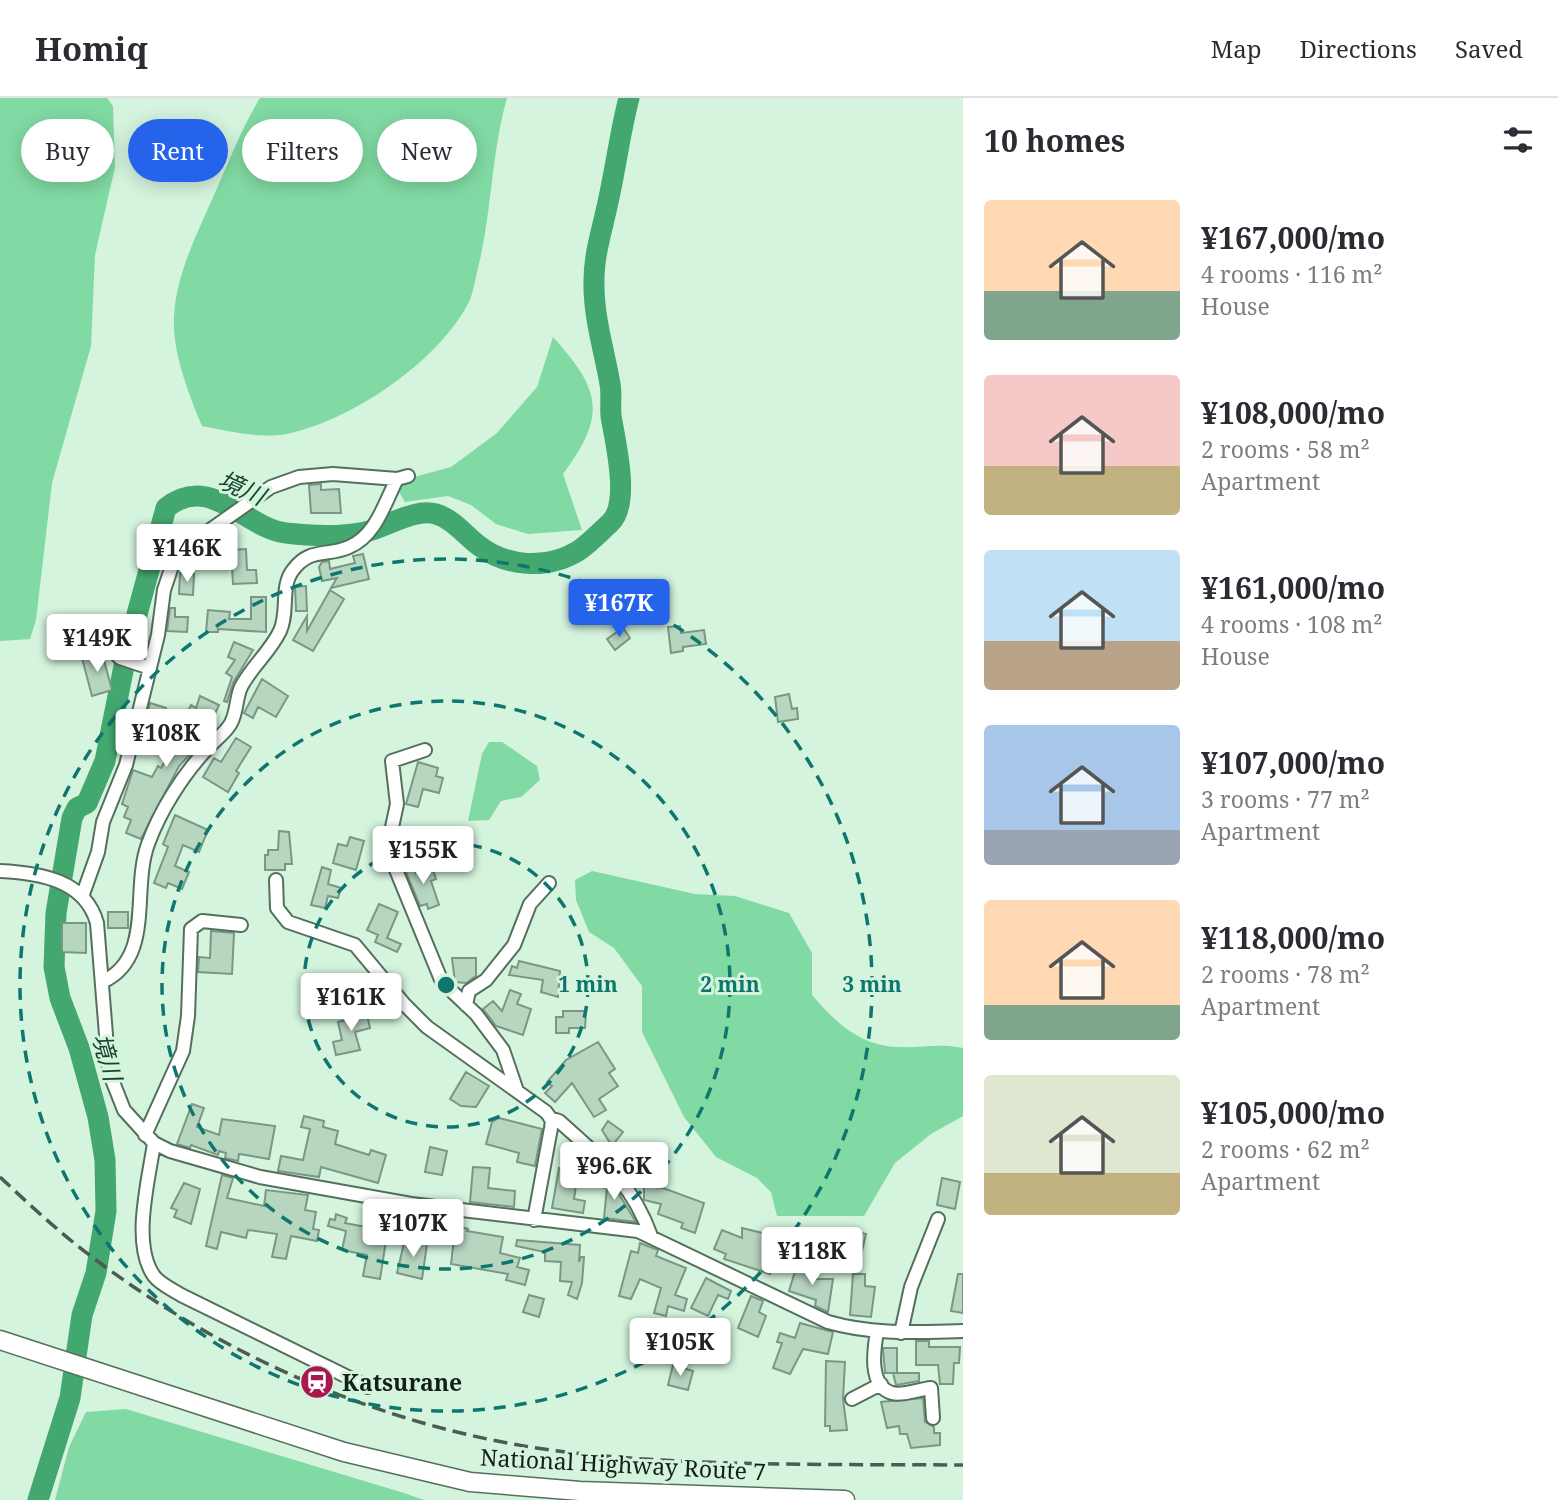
<!DOCTYPE html>
<meta charset="utf-8">
<style>
body{margin:0;font-family:"Noto Serif","Noto Sans JP",serif;background:#f2f2f3;color:#2b2b33;height:100vh;display:flex;flex-direction:column;font-size:26px;white-space:nowrap}
*{box-sizing:border-box;margin:0}
p{font-size:23px;color:#7c7c81}
.icon{flex:none;width:38px;height:38px;fill:none;stroke:currentColor;stroke-width:2;stroke-linecap:round;stroke-linejoin:round}
.map{position:relative;flex:1;overflow:hidden}
.sheet{display:flex;flex-direction:column;background:#fff;width:595px}
.sheet>*{flex:none}
.top-card{position:absolute;left:21px;top:21px;width:665px;height:63px;display:flex;gap:14px}
.price{position:absolute;translate:-50% -60px;padding:0 16px;border-radius:7px;background:#fff;color:#222;font-size:23px;line-height:46px;filter:drop-shadow(0 2px 4px #0008)}
.price::after{content:'';position:absolute;left:50%;top:42px;width:21px;height:16px;margin-left:-10px;background:inherit;clip-path:polygon(0 0,100% 0,50% 100%)}
.price.selected{background:#2563eb;color:#fff}
ul{padding:0;list-style:none}
li{display:flex;align-items:center;gap:21px;height:175px;padding:0 21px}
li span{display:grid;place-items:center;flex:none;width:196px;height:140px;border-radius:7px;color:#555}
li>.icon{margin-inline-start:auto}
span .icon{width:84px;height:84px;fill:#fffc;stroke-width:1}
li b{font-size:30px}
h2{display:flex;justify-content:space-between;align-items:center;height:84px;padding:0 21px;font-size:30px}
.chip{padding:0 24px;border-radius:32px;background:#fff;box-shadow:0 4px 18px #0003;font-size:24px;line-height:63px}
.chip.selected{background:#2563eb;color:#fff}
header{display:flex;align-items:center;gap:42px;box-sizing:border-box;height:98px;padding:0 35px;background:#fff;border-bottom:2px solid #e1e1e2}
header strong{font-size:33px}
nav{display:flex;gap:38px;margin-inline-start:auto;font-size:24px}
main{display:flex;flex:1;min-height:0}
.map>svg:first-child{display:block}
.green{fill:#81daa3}
.lines{fill:none;stroke-linecap:round;stroke-linejoin:round}
.river{stroke:#43a86f;stroke-width:21}
.building{fill:#b7d6c0;stroke:#7a9784;stroke-width:2}
.minor-casing{stroke:#54705d;stroke-width:16}
.highway-casing{stroke:#54705d;stroke-width:21}
.minor{stroke:#fff;stroke-width:12}
.highway{stroke:#fff;stroke-width:18}
.rail{stroke:#4b5c51;stroke-width:3.5;stroke-dasharray:14 7;stroke-linecap:butt}
.ring{fill:none;stroke:#0f766e;stroke-width:3.5;stroke-dasharray:12 9}
.labels{text-anchor:middle;dominant-baseline:central;stroke-width:6;stroke-linejoin:round;paint-order:stroke}
.poi-label{font-size:23px;font-weight:bold;fill:#141f18;stroke:#d4f4de;text-anchor:start}
.street-label{font-size:23px;fill:#141f18;stroke:#d4f4de}
.water-label{font-size:24px;font-style:italic;fill:#1a442c;stroke:#d4f4de}
.centre{fill:#0f766e;stroke:#d4f4de;stroke-width:3.5}
.ring-label{font-size:21px;text-anchor:middle;font-weight:bold;fill:#0f766e;stroke:#d4f4de;stroke-width:6;stroke-linejoin:round;paint-order:stroke}
</style>
<header>
<strong>Homiq</strong>
<nav><a>Map</a><a>Directions</a><a>Saved</a></nav>
</header>
<main>
<div class="map">
<svg width="963" height="1402" viewBox="0 0 963 1402">
<rect width="100%" height="100%" fill="#d4f4de"/>
<path class="green" d="M0,0H107L113,8L115,69L95,157L91,248L52,385L36,522L30,541L0,543Z
M260,0H507C491,56 492,117 477,174C475,183 473,195 469,204C438,264 352,322 287,336C260,341 228,333 202,328C189,297 172,254 174,219C176,176 197,136 214,97C229,64 241,31 260,0Z
M553,239C601,292 607,317 563,376L582,432L528,436L496,426L471,407L448,398L405,404L399,394L403,382L451,369L497,335L537,289Z
M489,644H502L537,668L540,682L521,699L501,703L489,722L468,723L482,656Z
M592,773L695,796L735,798L789,815L812,855V897C835,924 860,948 898,949C920,950 941,945 963,950V1018L931,1036L895,1065L864,1118H777L771,1094L757,1080L716,1059L684,1019L642,934V888L614,850L589,834L576,802L575,782Z
M126,1311L404,1395L424,1402H55L69,1349L86,1314Z"/>
<g class="lines">
<path class="river" d="M38,1402L70,1300L82,1217L96,1175L106,1113L105,1062L98,1019L79,950L60,900L54,869L56,815L72,720L77,710L87,705L105,663L127,553L166,410C210,374 245,430 286,435C311,438 340,439 365,434C387,429 414,410 436,416C453,421 465,437 478,447C506,469 547,472 578,453C589,446 600,434 610,425C631,406 615,343 611,318C610,307 612,297 610,286C604,251 593,218 594,182C594,155 603,129 608,104C616,69 620,34 629,0"/>
</g>
<path class="building" d="M321,386V392L339,391L341,415H311L309,387Z
M246,451L247,472H256L257,485L233,486L231,452Z
M363,456L369,481L331,490L337,480L322,483L319,469L322,464L329,463L330,471L355,465L353,458Z
M180,475L194,476L193,497L179,496Z
M306,488L307,513H296L295,489Z
M330,492L344,501L313,553L293,542L307,518V533Z
M251,499H266V534L218,531V534H206L208,512L230,514L229,521H251Z
M170,510H175V519H188L187,534L167,533Z
M680,528L681,535L704,532L706,546L683,549V553L671,555L668,529Z
M623,530L630,540L615,552L607,541Z
M234,544L253,552L233,585L227,604L224,603L232,579L226,575L235,562L228,559Z
M102,555L112,592L92,598L82,560Z
M262,581L288,598L276,619L258,609L253,620L244,615Z
M789,596L792,611L797,610L798,621L778,624L775,599Z
M200,598L219,607L207,634L209,636L179,668L141,741L126,735L131,722L124,719L128,709L122,706L133,672L152,679L158,668L161,670L184,630L181,628L191,607L196,610Z
M150,605L166,610L160,629L145,625Z
M236,640L251,649L236,673L239,675L228,694L203,679L214,660L221,664Z
M418,664L438,670L436,678L443,680L439,695L423,691L418,709L406,706Z
M175,717L208,732L199,754L183,747L175,768L189,774L182,791L168,785L166,790L154,785L168,749L163,746Z
M279,733L289,734L292,766H285V772H265V757H268V752H278Z
M350,739L364,743L356,772L333,765L338,746L347,748Z
M415,766L416,775L433,772L436,781L431,783L439,807L428,811L427,806L420,808L406,774V768Z
M322,769L331,772L328,786L341,790L338,800L328,798L325,810L311,807Z
M379,806L398,814L387,840L401,846L397,854L375,844L378,837L367,832Z
M108,814H128V830H108Z
M62,825H86V855L62,854Z
M211,833L234,835L232,876L198,874L199,859L210,860Z
M452,860H476V878L466,885L455,884Z
M519,863L560,873L558,899L541,894L543,882L509,877L512,868L517,870Z
M510,892L521,896L517,906L531,911L523,937L496,928L483,911L493,903L502,913Z
M366,912L370,930L355,934L360,952L336,957L333,944L342,942L338,924L357,919L356,915Z
M563,913H586L585,930H569V935H556V919H563Z
M598,944L615,971L609,975L618,988L599,1001L606,1012L594,1019L572,985L555,1004L545,995L552,988L547,984L566,962Z
M466,974L489,988L476,1009L461,1008L450,1001Z
M192,1006L204,1010L197,1029L219,1037L222,1021L275,1028L269,1061L239,1056L238,1063L225,1060L226,1055L219,1053L218,1057L191,1047L190,1050L177,1046Z
M304,1018L324,1023L323,1029L338,1033L335,1046L369,1057L371,1052L386,1057L378,1085L321,1069L319,1079L278,1073L281,1058L303,1062L310,1031L301,1029Z
M499,1020L542,1031L535,1068L517,1064L519,1055L486,1046L492,1024Z
M608,1023L623,1034L612,1048L602,1032Z
M430,1049L447,1053L442,1077L425,1074Z
M570,1052L589,1062L586,1070L579,1067L574,1101L585,1103L583,1115L552,1110L559,1070L562,1071Z
M473,1069L490,1070L488,1090L515,1093L514,1109L470,1104Z
M598,1076L604,1077L617,1093L636,1124L604,1120L607,1090L596,1088Z
M222,1077L233,1080L227,1100L264,1108L266,1092L308,1097L305,1112L316,1114L313,1131L319,1132L317,1143L291,1138L286,1161L272,1159L277,1136L248,1132L246,1140L221,1134L217,1151L206,1148Z
M942,1080L960,1084L955,1111L937,1107Z
M184,1085L200,1091L191,1126L174,1119L177,1112L171,1110Z
M644,1088L663,1090L704,1105L695,1135L681,1130L683,1125L658,1116L661,1106L644,1102Z
M379,1114L416,1121L412,1137L388,1130L380,1181L363,1178L367,1157L342,1152L346,1133L328,1128L330,1121L335,1122L336,1116L347,1120L345,1125L376,1131Z
M437,1122L468,1131L467,1133L503,1139L500,1155L520,1160L517,1169L529,1172L525,1187L506,1182L508,1176L451,1166L454,1140L434,1134Z
M742,1130L783,1140V1136L793,1137L791,1151L777,1149L770,1176L724,1161L726,1156L714,1151L722,1132L742,1140Z
M850,1133L866,1136L861,1157L845,1153Z
M405,1141L427,1146L422,1181L397,1175Z
M517,1142L580,1147L579,1164L581,1159H584L582,1185L577,1201L568,1197L572,1184L560,1183L561,1164L545,1163V1154L516,1148Z
M640,1145L658,1152L656,1158L686,1170L675,1197L687,1201L684,1213L668,1208L666,1218L654,1215L661,1190L640,1181L631,1201L619,1198L631,1153L638,1155Z
M797,1167L817,1173L814,1181H833L828,1214L815,1208L816,1202L789,1193Z
M853,1176H865V1188L875,1189L871,1219L850,1217Z
M958,1176H963V1215L951,1213Z
M706,1180L731,1193L728,1201L718,1197L708,1218L691,1210Z
M529,1197L544,1201L539,1219L523,1214Z
M751,1198L763,1203L759,1214L766,1218L758,1239L738,1230Z
M703,1221L714,1225L699,1261L689,1257Z
M800,1225L833,1234L828,1256L803,1251L790,1276L773,1270L782,1245L777,1244L780,1235L795,1240Z
M916,1243H929V1249H960L959,1265H954L953,1286H940L938,1267H916Z
M883,1250H897V1275H885Z
M826,1263L845,1264L843,1301L847,1332L830,1333V1328H825Z
M673,1267L693,1273L688,1292L668,1287Z
M893,1275H919V1283L896,1287Z
M923,1300L925,1324L934,1329V1335H940V1347L911,1350L907,1336H900L899,1328L887,1330L881,1304Z"/>
<g class="lines">
<g class="minor-casing">
<path id="minor" d="M108,548L120,560L150,570
M425,652L392,663L397,706L388,748L394,767L442,884L476,916L503,952L517,993
M0,773C40,775 85,782 97,825L109,974L124,1012L154,1045L170,1053L260,1079L411,1106L638,1133L828,1224C873,1237 917,1234 963,1233
M276,782L277,810L288,824L355,847L405,907L427,929L546,1014L552,1022L551,1030L534,1122
M83,796L98,754L103,724L126,667L158,537L164,492L176,456L271,389L299,379L333,376L397,381L408,378
M102,884C155,860 131,792 148,746C160,713 182,678 206,652C213,643 226,635 231,625C237,614 236,600 241,589C252,568 270,554 280,533C289,514 280,488 293,472C310,449 327,459 349,449C376,438 385,404 397,381
M466,907L469,893L486,882L514,847L530,806L549,785
M550,1020L559,1023C600,1060 632,1084 651,1138
M145,1037L183,953L188,918L191,831L202,823L241,827
M154,1045C149,1081 131,1146 154,1178C160,1186 173,1192 181,1197L368,1289
M877,1233C874,1251 868,1288 892,1295C902,1298 920,1291 931,1290L933,1320
M901,1235L911,1189L938,1121
M852,1301L881,1286"/>
</g>
<g class="highway-casing">
<path id="highway" d="M0,1242L344,1354L470,1384L580,1393L845,1402"/>
</g>
<use href="#minor" class="minor"/>
<use href="#highway" class="highway"/>
<path class="rail" d="M0,1079C31,1108 62,1137 96,1162C232,1264 398,1334 566,1354C697,1369 831,1366 963,1367"/>
</g>
<g class="ring">
<circle cx="446" cy="887" r="142"/>
<circle cx="446" cy="887" r="284"/>
<circle cx="446" cy="887" r="426"/>
</g>
<defs>
<g id="station-disc" transform="scale(1.75)"><circle r="9.5" fill="#a9174f" stroke="#d4f4de"/><path d="M-3-6H3Q5-6 5-4V2Q5 4 3 4L4.5 6H3L1.5 4h-3L-3 6H-4.5L-3 4Q-5 4-5 2V-4Q-5-6-3-6ZM-3.5-4v3h7v-3ZM-3.5 1v1.5H-2V1ZM2 1v1.5H3.5V1Z" fill="#fff"/></g>
</defs>
<g fill-rule="evenodd">
<use href="#station-disc" x="317" y="1284"/>
</g>
<g class="labels">
<g class="poi-label">
<text x="342" y="1284">Katsurane</text>
</g>
<g class="street-label">
<text transform="translate(623 1366) rotate(3)">National Highway Route 7</text>
</g>
<g class="water-label">
<text transform="translate(242 389) rotate(24)">境川</text>
<text transform="translate(108 959) rotate(74)">境川</text>
</g>
</g>
<circle cx="446" cy="887" r="10" class="centre"/>
<g class="ring-label">
<text x="588" y="894">1 min</text>
<text x="730" y="894">2 min</text>
<text x="872" y="894">3 min</text>
</g>
</svg>
<b class="price" style="left:187px;top:486px">¥146K</b>
<b class="price selected" style="left:619px;top:541px">¥167K</b>
<b class="price" style="left:97px;top:576px">¥149K</b>
<b class="price" style="left:166px;top:671px">¥108K</b>
<b class="price" style="left:423px;top:788px">¥155K</b>
<b class="price" style="left:351px;top:935px">¥161K</b>
<b class="price" style="left:614px;top:1104px">¥96.6K</b>
<b class="price" style="left:413px;top:1161px">¥107K</b>
<b class="price" style="left:812px;top:1189px">¥118K</b>
<b class="price" style="left:680px;top:1280px">¥105K</b>
<div class="top-card">
<a class="chip">Buy</a>
<a class="chip selected">Rent</a>
<a class="chip">Filters</a>
<a class="chip">New</a>
</div>
</div>
<section class="sheet">
<h2>10 homes<svg class="icon" aria-label="filters" viewBox="0 0 24 24"><path d="M4 7h16M4 17h16"/><circle cx="9" cy="7" r="2"/><circle cx="15" cy="17" r="2"/></svg></h2>
<ul>
<li><span style="background:linear-gradient(#ffd9b3 65%,#7fa58c 0)"><svg class="icon" aria-label="home" viewBox="0 0 24 24"><path d="M3 11l9-7 9 7M6 9v11h12V9"/></svg></span><div><b>¥167,000/mo</b><p>4 rooms · 116 m²</p><p>House</p></div></li>
<li><span style="background:linear-gradient(#f6c9c9 65%,#c2b280 0)"><svg class="icon" aria-label="home" viewBox="0 0 24 24"><path d="M3 11l9-7 9 7M6 9v11h12V9"/></svg></span><div><b>¥108,000/mo</b><p>2 rooms · 58 m²</p><p>Apartment</p></div></li>
<li><span style="background:linear-gradient(#bfe0f5 65%,#b9a48a 0)"><svg class="icon" aria-label="home" viewBox="0 0 24 24"><path d="M3 11l9-7 9 7M6 9v11h12V9"/></svg></span><div><b>¥161,000/mo</b><p>4 rooms · 108 m²</p><p>House</p></div></li>
<li><span style="background:linear-gradient(#a9c7e8 75%,#9aa5b1 0)"><svg class="icon" aria-label="home" viewBox="0 0 24 24"><path d="M3 11l9-7 9 7M6 9v11h12V9"/></svg></span><div><b>¥107,000/mo</b><p>3 rooms · 77 m²</p><p>Apartment</p></div></li>
<li><span style="background:linear-gradient(#ffd9b3 75%,#7fa58c 0)"><svg class="icon" aria-label="home" viewBox="0 0 24 24"><path d="M3 11l9-7 9 7M6 9v11h12V9"/></svg></span><div><b>¥118,000/mo</b><p>2 rooms · 78 m²</p><p>Apartment</p></div></li>
<li><span style="background:linear-gradient(#dfe7d0 70%,#c2b280 0)"><svg class="icon" aria-label="home" viewBox="0 0 24 24"><path d="M3 11l9-7 9 7M6 9v11h12V9"/></svg></span><div><b>¥105,000/mo</b><p>2 rooms · 62 m²</p><p>Apartment</p></div></li>
</ul>
</section>
</main>
